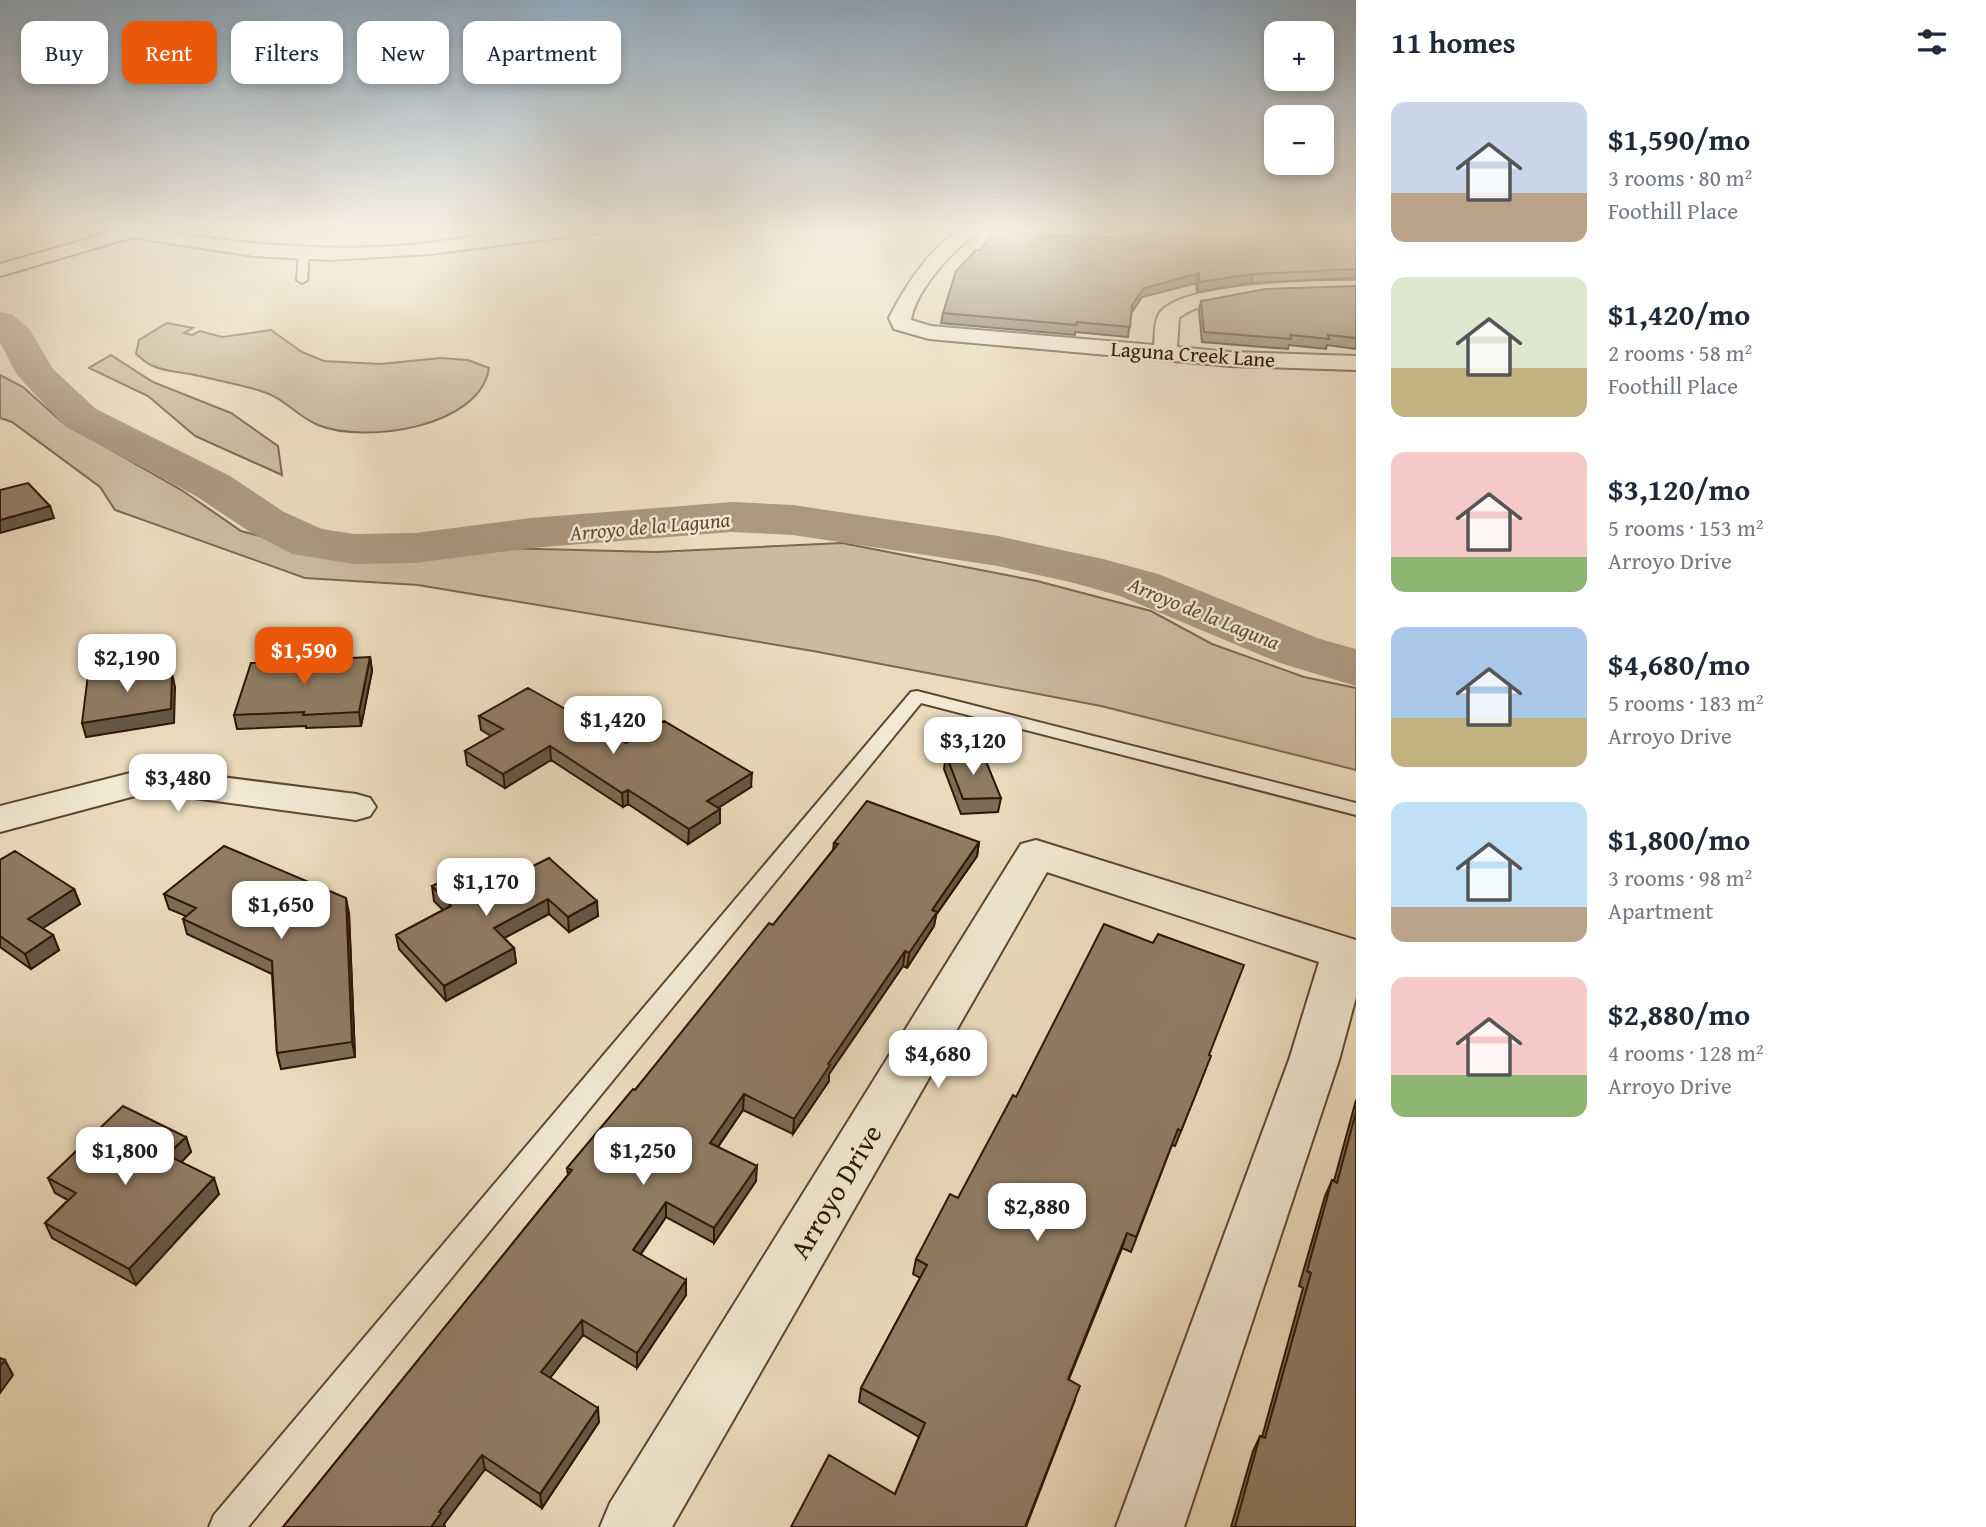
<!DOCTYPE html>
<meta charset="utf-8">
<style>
body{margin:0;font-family:"Gentium Book Plus",serif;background:#f6f6f7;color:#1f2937;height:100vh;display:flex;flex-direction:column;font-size:26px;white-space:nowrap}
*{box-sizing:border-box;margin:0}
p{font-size:23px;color:#747a83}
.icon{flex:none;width:38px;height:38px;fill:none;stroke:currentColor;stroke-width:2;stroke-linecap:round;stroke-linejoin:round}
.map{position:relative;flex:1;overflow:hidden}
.details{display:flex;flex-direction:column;background:#fff;width:630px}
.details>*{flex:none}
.hud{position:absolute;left:21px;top:21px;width:665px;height:63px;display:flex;gap:14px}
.buttons{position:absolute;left:1264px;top:21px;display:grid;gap:14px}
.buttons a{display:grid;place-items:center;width:70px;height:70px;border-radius:14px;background:#fff;box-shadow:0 4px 10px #0003;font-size:35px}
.price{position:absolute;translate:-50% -60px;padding:0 16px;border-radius:14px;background:#fff;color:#222;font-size:23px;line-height:46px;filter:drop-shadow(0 2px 4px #0008)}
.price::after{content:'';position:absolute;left:50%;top:42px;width:21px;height:16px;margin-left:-10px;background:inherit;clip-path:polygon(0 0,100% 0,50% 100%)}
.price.active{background:#ea580c;color:#fff}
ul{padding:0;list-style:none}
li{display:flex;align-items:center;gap:21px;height:175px;padding:0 35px}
li span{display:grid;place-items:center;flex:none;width:196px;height:140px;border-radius:14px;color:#555}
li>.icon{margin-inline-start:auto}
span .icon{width:84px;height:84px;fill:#fffc;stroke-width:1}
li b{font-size:30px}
h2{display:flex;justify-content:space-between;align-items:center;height:84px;padding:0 35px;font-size:30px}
.pill{padding:0 24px;border-radius:14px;background:#fff;box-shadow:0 4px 10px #0003;font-size:24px;line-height:63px}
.pill.active{background:#ea580c;color:#fff}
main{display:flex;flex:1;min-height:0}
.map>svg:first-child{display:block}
.green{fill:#cbba9d;stroke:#7c6851;stroke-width:2}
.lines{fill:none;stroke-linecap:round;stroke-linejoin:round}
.river{fill:#ab987e;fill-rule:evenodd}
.service-casing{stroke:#5d4733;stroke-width:4}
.minor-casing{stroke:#5d4733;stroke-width:4}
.tertiary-casing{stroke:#5d4733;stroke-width:4}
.secondary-casing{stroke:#2e1605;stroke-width:4}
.service{fill:#f2e8d3;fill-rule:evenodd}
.minor{fill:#f2e8d3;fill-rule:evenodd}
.tertiary{fill:#f2e8d3;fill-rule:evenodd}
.secondary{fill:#f2e8d3;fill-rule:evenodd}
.wall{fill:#7c6b56;stroke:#2e1605;stroke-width:2}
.shaded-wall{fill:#655746;stroke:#2e1605;stroke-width:2}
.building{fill:#907c64;stroke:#2e1605;stroke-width:2}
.labels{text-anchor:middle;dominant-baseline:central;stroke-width:5;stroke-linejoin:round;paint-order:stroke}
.far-street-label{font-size:21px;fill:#2e1605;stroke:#f2e8d3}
.far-water-label{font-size:21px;font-style:italic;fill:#604a35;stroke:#f2e8d3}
.near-street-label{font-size:28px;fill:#2e1605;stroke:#f2e8d3}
</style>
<main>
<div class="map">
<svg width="1356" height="1527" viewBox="0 0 1356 1527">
<rect width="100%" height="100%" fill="#ebdbbc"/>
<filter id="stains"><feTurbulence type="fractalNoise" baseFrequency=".00286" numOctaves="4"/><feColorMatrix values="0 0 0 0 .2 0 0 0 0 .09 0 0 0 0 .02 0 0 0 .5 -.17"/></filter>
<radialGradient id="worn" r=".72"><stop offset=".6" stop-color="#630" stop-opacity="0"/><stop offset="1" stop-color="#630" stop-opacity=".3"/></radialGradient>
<path class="green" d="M167,323L193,328L184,333L192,335L200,331L222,337L271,330L302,352L324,361L380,364L441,358L468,360L489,368C480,428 364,444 318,425C293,414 286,398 258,390C236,384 213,379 190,374C178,372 164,371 153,366C147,364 141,358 136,354L139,340Z
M111,355L153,382L231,413L278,446L282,475L195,436L148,396L89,368Z
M0,375L23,387L62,422L183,491L241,531L356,562L502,548L656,552L842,543L1037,581L1151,611L1212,644L1304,677L1356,688V770L1101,706L813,651L418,585L305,578L115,510L100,487L12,422L0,418Z"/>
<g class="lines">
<path class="river" d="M0,312L13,315L30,330L53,369L96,409L230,476L284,512L322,529L354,534L415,533L531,518L732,502L793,505L998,536L1103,559L1158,574L1320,639L1356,649V686L1280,663L1120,596L1074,583L998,566L793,535L732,532L531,548L415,563L354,564L292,554L250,532L196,496L66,427L17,375L0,342Z"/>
<g class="service-casing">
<path id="service" d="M304,251L309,254L307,280L302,283L297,280L299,254Z
M917,691L1356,803V815L921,703L248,1527H209L214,1515L911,692Z"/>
</g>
<g class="minor-casing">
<path id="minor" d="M96,228H133L138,232L129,237L99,232Z
M963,228H979L981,230C974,238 963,243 955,251C938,268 915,296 911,320L931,326L1154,345C1155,336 1154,322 1159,314C1178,282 1319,281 1356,281V293C1314,293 1210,292 1179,318L1177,347L1230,352L1356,356V370L1230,366L929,339L894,329L889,318C907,283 929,248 963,228Z
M150,768L356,794L370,798L376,807L370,816L356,820L150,792L0,832V806Z
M1036,840L1356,940V997L1339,1060L1184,1527H1116L1289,1060L1319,962L1047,872L672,1527H600L610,1503L1021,844Z"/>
</g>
<g class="tertiary-casing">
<path id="tertiary" d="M123,228H135C223,241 308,252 397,246C465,241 537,222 605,228L596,233L430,254L330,260L254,256L123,236L120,232Z
M982,228H1203L1194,233L1091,240L991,233Z"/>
</g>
<g class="secondary-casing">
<path id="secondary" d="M126,228H153L150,232L0,276V264Z"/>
</g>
<use href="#service" class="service"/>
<use href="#minor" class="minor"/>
<use href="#tertiary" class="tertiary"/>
<use href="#secondary" class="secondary"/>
</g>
<path class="wall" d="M1241,228H1339L1356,229V278L1251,283L1197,292L1196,283L1142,297L1131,313L1128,337L1075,332V335L941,323L943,313L980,250L1047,236L1110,237L1240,230Z
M1356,286V349L1327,345L1326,349L1289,345L1288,349L1202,342L1199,311L1201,301Z
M370,657L372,671L361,726L306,728V726L237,729L234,715Z
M479,716L626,743L751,787L718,808L720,809V823L688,844L628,804L623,807L551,760L505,788L467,765L465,751L491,736L481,730Z
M946,755L1001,798L998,812L961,814L944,769Z
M979,842L977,856L936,915L934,926L907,968L903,966L829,1074V1081L793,1134L743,1110L718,1147L756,1181L714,1243L666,1217L641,1254L686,1295L637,1368L583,1335L550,1378L599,1422L542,1508L485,1469L444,1524L445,1527H283L568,1175L567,1168L635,1090L773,925L833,850L834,843Z
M549,858L598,916L569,932L549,914L504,938L514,948L516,963L446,1001L399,949L396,935L443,910L434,901L432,886L486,890Z
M0,860L74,889L80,904L42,928L53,935L59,950L31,969L0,947Z
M164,894L349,913L355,1057L281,1069L277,1053L272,974L187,934L183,919L186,916L169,909Z
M1209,1055L1205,1071L1175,1146L1172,1145L1131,1252L1122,1248L1068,1380L1075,1400L1026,1527H791L895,1494L919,1437L859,1402L861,1388L920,1278L913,1274L916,1259L958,1198L1016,1097Z
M1356,1100V1527H1231L1253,1451L1260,1436L1262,1437L1303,1288L1299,1286L1325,1196L1332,1180L1334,1181Z
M186,1137L191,1152L181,1162L219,1194L136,1285L52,1238L45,1223L68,1200L55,1193L48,1178Z"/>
<path class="shaded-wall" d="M1199,273L1196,283L1142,297L1130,315L1132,305L1144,288Z
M1253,274L1251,283L1197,292L1199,282Z
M50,506L54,518L0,533V520Z
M370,657L372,671L361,726L359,712Z
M172,673L175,687L174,723L86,737L82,723Z
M550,746L551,760L505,788L503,774Z
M752,773L751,787L707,815V801Z
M628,790V804L623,807L622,793Z
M720,809V823L688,844L689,829Z
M979,842L977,856L936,915L934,926L907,968L909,953L932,910Z
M74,889L80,904L34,934L28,919Z
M346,898L349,913L355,1057L352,1042Z
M548,899L549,914L495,943L494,928Z
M597,901L598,916L569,932L568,917Z
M53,935L59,950L31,969L25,954Z
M514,948L516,963L446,1001L444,986Z
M905,951L903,966L829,1074V1081L793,1134L794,1119L828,1064Z
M744,1094L743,1110L710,1158V1143Z
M186,1137L191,1152L173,1171L167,1155Z
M757,1166L756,1181L714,1243V1228Z
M214,1178L219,1194L136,1285L129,1269Z
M666,1202V1217L633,1265V1250Z
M1127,1233L1122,1248L1063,1394L1068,1379Z
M686,1280V1295L637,1368V1353Z
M582,1320L583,1335L543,1387L541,1372Z
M5,1360L13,1375L0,1393V1366Z
M598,1408L599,1422L542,1508L540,1494Z
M482,1455L485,1469L444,1524L445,1527H431L439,1512Z"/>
<path class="building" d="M1242,228H1339L1356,229V269L1253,274L1199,282V273L1144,288L1132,305L1130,327L1077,322L1076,325L943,313L956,271L976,250H980L996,230L1047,236L1110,237L1178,230L1245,229Z
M1356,286V338L1328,335L1329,339L1290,335L1291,339L1204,332L1201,301L1266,289Z
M28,483L50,506L0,520V490Z
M370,657L359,712L303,715L304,712L234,715L251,663Z
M162,665L161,675L172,673L171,709L82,723L88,675Z
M528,688L626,743L664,721L752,773L707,801L720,809L689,829L628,790L622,793L550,746L503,774L465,751L503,729L479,716Z
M983,754L1001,798L963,799L946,755Z
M867,801L979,842L932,910L937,912L909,953L905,951L828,1064L830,1065L794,1119L744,1094L710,1143L757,1166L714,1228L666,1202L633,1250L686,1280L637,1353L582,1320L541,1372L598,1408L540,1494L482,1455L439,1512L441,1513L431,1527H283L572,1170L567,1168L633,1089L635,1090L769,923L773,925L838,844L834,843Z
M224,846L346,898L352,1042L277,1053L272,961L183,919L196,908L164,894Z
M15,851L74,889L28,919L53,935L25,954L0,936V860Z
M549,858L597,901L568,917L548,899L494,928L514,948L444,986L396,935L451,906L432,886L465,870L486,890Z
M1104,924L1153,943L1158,934L1244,965L1209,1055L1211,1056L1181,1131L1178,1129L1136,1237L1127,1233L1068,1379L1080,1386L1025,1527H791L829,1455L895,1494L925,1423L861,1388L927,1265L916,1259L950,1194L958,1198L1013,1095L1016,1097Z
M123,1106L186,1137L167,1155L214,1178L129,1269L45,1223L76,1193L48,1178Z
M1356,1112V1527H1235L1260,1436L1265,1438L1311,1273L1307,1271L1332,1180L1337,1183Z
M0,1358L5,1360L0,1366Z"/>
<linearGradient id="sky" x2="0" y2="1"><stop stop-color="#8fa9be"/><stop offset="0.52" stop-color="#f6efe1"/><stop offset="1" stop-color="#f6efe1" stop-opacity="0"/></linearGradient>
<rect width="1356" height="441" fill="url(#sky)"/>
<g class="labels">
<g class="far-street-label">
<text transform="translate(1193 354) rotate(4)">Laguna Creek Lane</text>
</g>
<g class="far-water-label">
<text transform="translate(650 526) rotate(-5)">Arroyo de la Laguna</text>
<text transform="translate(1204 613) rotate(22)">Arroyo de la Laguna</text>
</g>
<g class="near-street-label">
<text transform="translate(835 1191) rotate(-59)">Arroyo Drive</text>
</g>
</g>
<rect width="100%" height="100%" filter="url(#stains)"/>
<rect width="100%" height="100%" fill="url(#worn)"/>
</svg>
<div class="buttons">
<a>+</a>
<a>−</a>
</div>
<b class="price active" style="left:304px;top:687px">$1,590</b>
<b class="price" style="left:127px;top:694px">$2,190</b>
<b class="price" style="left:613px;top:756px">$1,420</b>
<b class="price" style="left:973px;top:777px">$3,120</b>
<b class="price" style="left:178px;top:814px">$3,480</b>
<b class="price" style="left:486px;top:918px">$1,170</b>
<b class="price" style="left:281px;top:941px">$1,650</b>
<b class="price" style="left:938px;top:1090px">$4,680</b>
<b class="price" style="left:125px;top:1187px">$1,800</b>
<b class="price" style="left:643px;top:1187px">$1,250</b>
<b class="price" style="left:1037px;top:1243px">$2,880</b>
<div class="hud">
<a class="pill">Buy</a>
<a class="pill active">Rent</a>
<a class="pill">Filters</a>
<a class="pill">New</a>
<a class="pill">Apartment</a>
</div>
</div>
<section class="details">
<h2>11 homes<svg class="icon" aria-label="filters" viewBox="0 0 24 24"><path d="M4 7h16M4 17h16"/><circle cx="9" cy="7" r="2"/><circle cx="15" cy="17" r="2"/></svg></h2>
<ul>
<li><span style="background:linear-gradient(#c9d6e8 65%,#b9a48a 0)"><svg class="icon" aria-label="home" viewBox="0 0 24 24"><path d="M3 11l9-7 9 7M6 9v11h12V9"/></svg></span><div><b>$1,590/mo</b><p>3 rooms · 80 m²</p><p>Foothill Place</p></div></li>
<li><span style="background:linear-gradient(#dfe7d0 65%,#c2b280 0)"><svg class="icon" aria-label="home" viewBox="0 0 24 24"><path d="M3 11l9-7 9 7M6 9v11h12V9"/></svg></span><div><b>$1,420/mo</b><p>2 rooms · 58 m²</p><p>Foothill Place</p></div></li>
<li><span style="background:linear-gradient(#f6c9c9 75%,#8fb573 0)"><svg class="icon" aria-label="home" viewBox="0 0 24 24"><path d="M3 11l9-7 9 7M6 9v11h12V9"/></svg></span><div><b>$3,120/mo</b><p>5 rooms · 153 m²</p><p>Arroyo Drive</p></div></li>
<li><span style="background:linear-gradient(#a9c7e8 65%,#c2b280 0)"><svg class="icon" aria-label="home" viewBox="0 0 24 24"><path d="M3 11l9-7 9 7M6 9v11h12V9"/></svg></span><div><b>$4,680/mo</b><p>5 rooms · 183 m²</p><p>Arroyo Drive</p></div></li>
<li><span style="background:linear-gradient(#bfe0f5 75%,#b9a48a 0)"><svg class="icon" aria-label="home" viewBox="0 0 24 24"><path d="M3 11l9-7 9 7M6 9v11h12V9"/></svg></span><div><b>$1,800/mo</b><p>3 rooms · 98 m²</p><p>Apartment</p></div></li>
<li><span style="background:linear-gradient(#f6c9c9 70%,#8fb573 0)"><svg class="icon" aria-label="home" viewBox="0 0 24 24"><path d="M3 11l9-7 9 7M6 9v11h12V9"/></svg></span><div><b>$2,880/mo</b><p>4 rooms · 128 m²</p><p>Arroyo Drive</p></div></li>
</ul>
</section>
</main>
